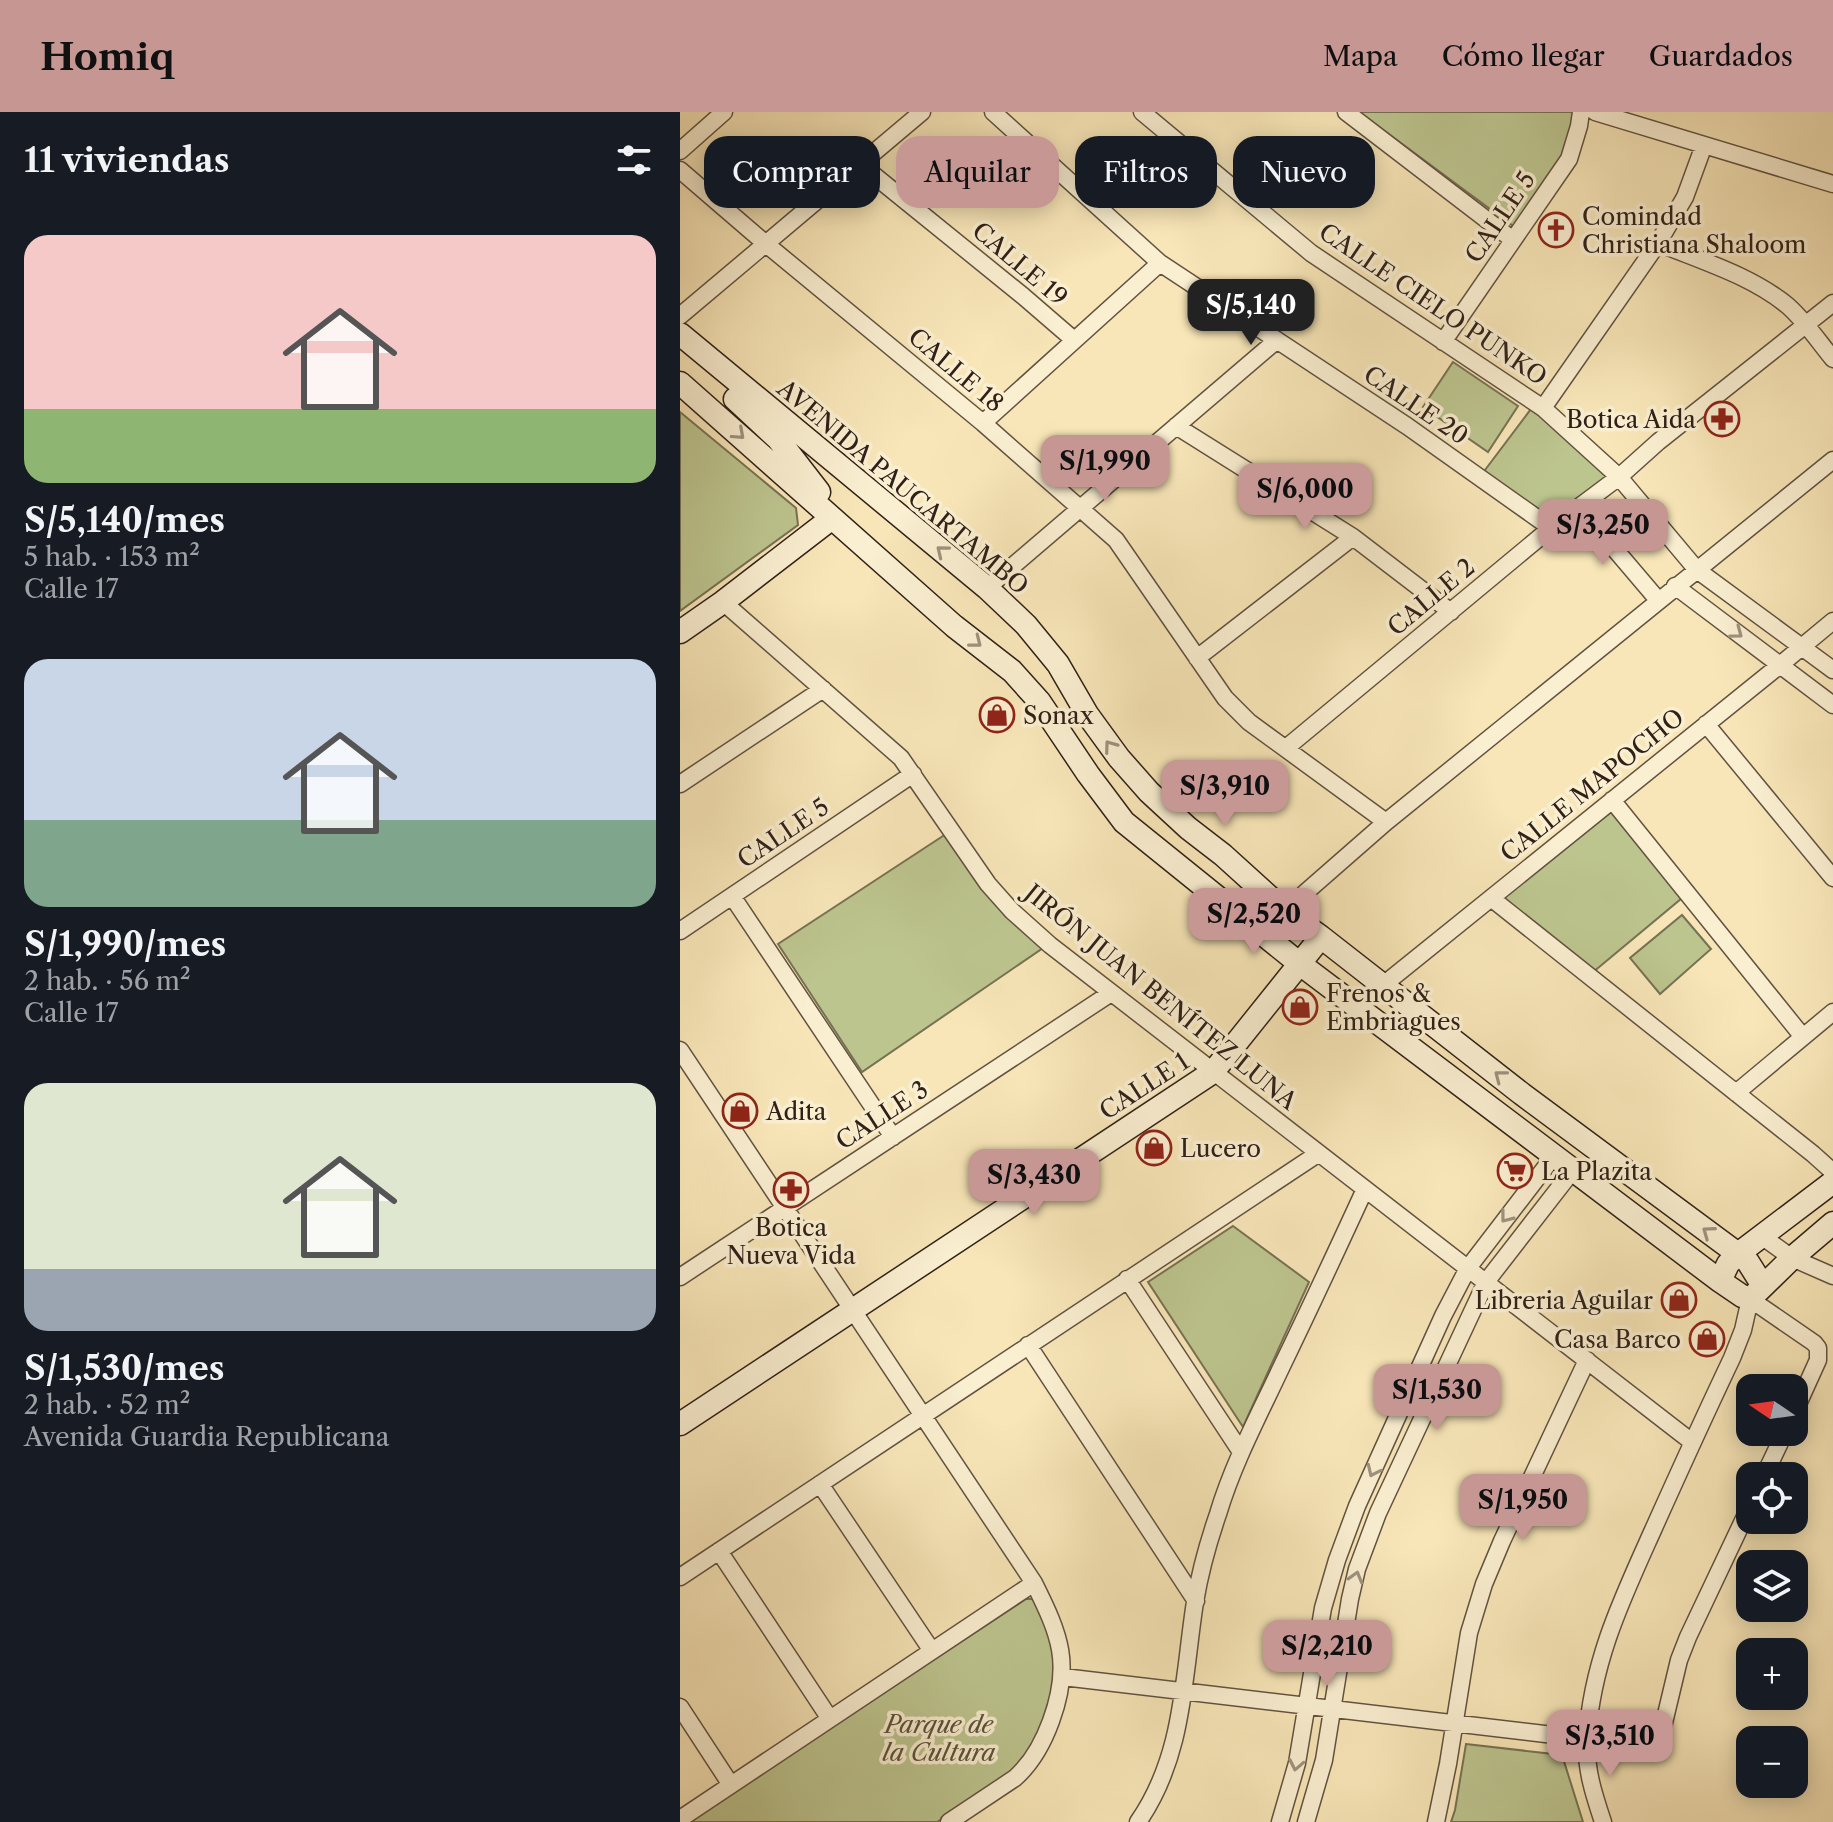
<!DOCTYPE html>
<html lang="es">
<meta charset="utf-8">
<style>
body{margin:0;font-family:"Libre Caslon Text",serif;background:#242831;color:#f1f3f6;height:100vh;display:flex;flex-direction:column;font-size:30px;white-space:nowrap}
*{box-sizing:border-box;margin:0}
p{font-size:26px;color:#9ea1a6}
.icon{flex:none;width:44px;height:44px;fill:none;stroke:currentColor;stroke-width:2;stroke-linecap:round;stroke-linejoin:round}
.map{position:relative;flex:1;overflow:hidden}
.details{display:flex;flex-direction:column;background:#171b24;width:680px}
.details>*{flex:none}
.top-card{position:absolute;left:24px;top:24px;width:760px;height:72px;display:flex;gap:16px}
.needle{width:52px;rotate:283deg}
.controls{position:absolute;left:1056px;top:1262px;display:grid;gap:16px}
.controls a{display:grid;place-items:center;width:72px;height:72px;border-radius:16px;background:#171b24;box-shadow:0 4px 20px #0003;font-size:40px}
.price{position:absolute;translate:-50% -68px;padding:0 18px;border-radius:16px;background:#c59692;color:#111;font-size:26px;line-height:52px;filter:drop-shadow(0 2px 4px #0008)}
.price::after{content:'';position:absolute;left:50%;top:48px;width:24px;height:18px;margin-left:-12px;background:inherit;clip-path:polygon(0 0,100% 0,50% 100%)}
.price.on{background:#222;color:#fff}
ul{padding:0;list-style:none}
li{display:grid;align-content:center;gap:16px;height:424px;padding:0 24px}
li span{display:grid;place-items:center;height:248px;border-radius:24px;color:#555}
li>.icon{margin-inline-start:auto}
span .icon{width:144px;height:144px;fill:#fffc;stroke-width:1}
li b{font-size:34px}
h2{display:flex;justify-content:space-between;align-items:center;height:96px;padding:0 24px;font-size:34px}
.chip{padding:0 28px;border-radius:24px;background:#171b24;box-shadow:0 4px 20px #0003;font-size:28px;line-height:72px}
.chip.on{background:#c59692;color:#111}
header{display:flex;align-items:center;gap:48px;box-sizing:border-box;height:112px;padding:0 40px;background:#c59692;color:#111}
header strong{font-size:38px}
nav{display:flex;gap:44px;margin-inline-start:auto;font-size:28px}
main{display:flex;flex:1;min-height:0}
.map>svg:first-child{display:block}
.green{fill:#bdc58f;stroke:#767254;stroke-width:2}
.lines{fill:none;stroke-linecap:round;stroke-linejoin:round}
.street-casing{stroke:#625240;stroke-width:19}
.secondary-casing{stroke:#302018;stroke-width:25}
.street{stroke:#faefd1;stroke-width:16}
.secondary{stroke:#faefd1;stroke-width:22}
.oneway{stroke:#9f927e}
.labels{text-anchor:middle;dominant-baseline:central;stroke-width:7;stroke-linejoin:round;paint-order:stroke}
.poi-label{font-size:24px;fill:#302018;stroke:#faefd1;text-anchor:start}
.street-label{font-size:24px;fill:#302018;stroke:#faefd1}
.park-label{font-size:24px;font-style:italic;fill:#5a523c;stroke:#faefd1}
</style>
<header>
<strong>Homiq</strong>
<nav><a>Mapa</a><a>Cómo llegar</a><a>Guardados</a></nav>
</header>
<main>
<section class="details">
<h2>11 viviendas<svg class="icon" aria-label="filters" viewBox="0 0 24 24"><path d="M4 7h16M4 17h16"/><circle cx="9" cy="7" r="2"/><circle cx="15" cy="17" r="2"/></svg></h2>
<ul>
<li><span style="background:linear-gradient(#f6c9c9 70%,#8fb573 0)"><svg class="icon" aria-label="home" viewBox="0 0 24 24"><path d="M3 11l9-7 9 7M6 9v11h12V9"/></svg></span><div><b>S/5,140/mes</b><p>5 hab. · 153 m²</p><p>Calle 17</p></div></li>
<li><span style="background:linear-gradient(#c9d6e8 65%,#7fa58c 0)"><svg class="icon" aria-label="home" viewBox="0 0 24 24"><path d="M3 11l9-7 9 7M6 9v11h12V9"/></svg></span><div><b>S/1,990/mes</b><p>2 hab. · 56 m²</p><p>Calle 17</p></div></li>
<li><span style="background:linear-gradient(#dfe7d0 75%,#9aa5b1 0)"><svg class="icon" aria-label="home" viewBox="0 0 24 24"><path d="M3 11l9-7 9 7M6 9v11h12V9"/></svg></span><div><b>S/1,530/mes</b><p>2 hab. · 52 m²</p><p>Avenida Guardia Republicana</p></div></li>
</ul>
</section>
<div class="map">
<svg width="1153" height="1710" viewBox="0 0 1153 1710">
<rect width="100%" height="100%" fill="#f8e6b8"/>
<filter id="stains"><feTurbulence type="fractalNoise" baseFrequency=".0025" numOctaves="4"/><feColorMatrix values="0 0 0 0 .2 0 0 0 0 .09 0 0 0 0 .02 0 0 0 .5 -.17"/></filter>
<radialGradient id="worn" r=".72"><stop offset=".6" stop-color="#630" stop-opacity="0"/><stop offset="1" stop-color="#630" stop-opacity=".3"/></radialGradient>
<path class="green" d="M679,0H895L883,45L833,114Z
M773,250L838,294L808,340L743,295Z
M854,293L934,358L871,412L802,362Z
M0,300L116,396L118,413L0,499Z
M931,700L1002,786L912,861L822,787Z
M266,722L363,836L182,960L98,832Z
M1002,803L1031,837L980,882L950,846Z
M553,1114L629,1170L563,1315L468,1170Z
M346,1487H352L356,1491L361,1501L373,1536L376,1568L357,1627L333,1660L257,1710H7Z
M786,1632L882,1643L903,1710H771L775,1698Z"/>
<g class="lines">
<g class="street-casing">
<path id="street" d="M313,0L480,151L727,314L871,416
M462,0L631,141L863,296L939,365L1017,458L1153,558
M666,0L833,128
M915,0L1153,72
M0,39L44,0
M180,52L343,184L394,228
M0,58L86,132L303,311L436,428L545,586L569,610L706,710
M978,131C1022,149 1072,164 1108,194C1125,209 1139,230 1153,247
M0,204L242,0
M763,230L889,47L899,14L901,0
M863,296L978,131L1005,85L1024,33
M303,311L480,151
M496,314L673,425L771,500
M899,395L978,488
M995,474L1153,593
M307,476L597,228
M43,490L221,646L308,772L332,799L370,833L1012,1330
M517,546L673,425
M1026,612L1153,766
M606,636L871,416L939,365L978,330L1153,191
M0,672L143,577
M932,688L1123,925
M52,784L213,1025
M811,786L1133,1042L1153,1060
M0,819L233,662
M592,829L606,800L626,780L706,710L1153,348
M702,874L1100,553L1153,509
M0,938L354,1471C380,1523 392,1552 371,1609C363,1631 353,1650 335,1666L269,1710
M1056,981L1153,900
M1080,1123L1112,1146L1153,1164
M0,1165L431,881
M447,1167L561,1340
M348,1233L516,1489
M1084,1364L1105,1320
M140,1372L252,1539
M39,1439L150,1607
M0,1465L639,1041
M383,1565L907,1627L975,1622L983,1615L999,1548L1008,1525L1070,1394
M0,1595L51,1673
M0,1707L354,1471
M458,1710C504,1644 503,1567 515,1490C520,1460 528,1431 538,1402C553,1352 578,1305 600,1258C629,1198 657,1138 685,1077
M600,1710L617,1651L643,1496L657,1448L677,1394L763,1204L788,1156L874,1044
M626,1710L644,1648L670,1487L677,1457L698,1401L806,1170L893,1058
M756,1710L768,1652L789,1521L804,1472L822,1429L907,1248
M923,1710C914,1683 905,1656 907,1627C912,1549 942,1487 973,1418C999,1360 1025,1303 1052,1246L1063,1218L1070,1187L1134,1231L1138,1236V1248L1114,1301"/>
</g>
<g class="secondary-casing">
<path id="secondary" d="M0,222L307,476L346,513L378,552L407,602L439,646L469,680L508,716L543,743L606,800L641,825L842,982L1058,1142L1068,1150L1083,1174
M0,271L274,514L332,559L359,589L408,662L444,710L620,852L1040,1169L1062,1184L1070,1187L1112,1146L1153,1111
M55,287L98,327L139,380
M0,520L43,490L152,406
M1040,1169L1048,1152L1058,1142L1153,1070
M0,1312L533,960L641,825"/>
</g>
<use href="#street" class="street"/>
<use href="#secondary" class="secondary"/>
</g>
<defs><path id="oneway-chevron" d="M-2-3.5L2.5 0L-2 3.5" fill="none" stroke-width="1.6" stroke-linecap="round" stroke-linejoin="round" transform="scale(2)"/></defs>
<g class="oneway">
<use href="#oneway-chevron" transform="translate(59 322) rotate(42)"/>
<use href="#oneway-chevron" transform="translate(262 439) rotate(-141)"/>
<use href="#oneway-chevron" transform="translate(1057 521) rotate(37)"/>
<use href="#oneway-chevron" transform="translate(296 530) rotate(38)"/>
<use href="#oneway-chevron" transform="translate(430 634) rotate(-126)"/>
<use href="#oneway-chevron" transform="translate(820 964) rotate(-142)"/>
<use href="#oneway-chevron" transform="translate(826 1105) rotate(128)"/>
<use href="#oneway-chevron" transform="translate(1028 1120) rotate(-144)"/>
<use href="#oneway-chevron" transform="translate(693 1359) rotate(115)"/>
<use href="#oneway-chevron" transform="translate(676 1465) rotate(-74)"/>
<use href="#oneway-chevron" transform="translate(616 1653) rotate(101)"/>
</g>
<defs>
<g id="church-ring" transform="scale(1.8)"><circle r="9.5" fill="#faefd1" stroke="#8f2418" stroke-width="1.5"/><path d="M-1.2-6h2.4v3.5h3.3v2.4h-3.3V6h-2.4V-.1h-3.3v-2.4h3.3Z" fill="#8f2418"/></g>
<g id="pharmacy-ring" transform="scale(1.8)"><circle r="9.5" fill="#faefd1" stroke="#8f2418" stroke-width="1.5"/><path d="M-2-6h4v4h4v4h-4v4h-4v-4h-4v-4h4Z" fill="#8f2418"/></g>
<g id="shop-ring" transform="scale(1.8)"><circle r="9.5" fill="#faefd1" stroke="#8f2418" stroke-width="1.5"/><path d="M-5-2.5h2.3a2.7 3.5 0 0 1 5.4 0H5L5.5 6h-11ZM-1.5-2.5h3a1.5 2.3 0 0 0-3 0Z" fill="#8f2418"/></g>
<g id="supermarket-ring" transform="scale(1.8)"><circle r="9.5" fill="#faefd1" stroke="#8f2418" stroke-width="1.5"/><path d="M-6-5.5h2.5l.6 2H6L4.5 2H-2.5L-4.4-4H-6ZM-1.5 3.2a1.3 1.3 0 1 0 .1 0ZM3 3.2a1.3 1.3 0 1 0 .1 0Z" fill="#8f2418"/></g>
</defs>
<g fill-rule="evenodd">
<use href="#church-ring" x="876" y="118"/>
<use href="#pharmacy-ring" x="1042" y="307"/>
<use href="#shop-ring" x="317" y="603"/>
<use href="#shop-ring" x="620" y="895"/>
<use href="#shop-ring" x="60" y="999"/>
<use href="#shop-ring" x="474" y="1036"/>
<use href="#supermarket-ring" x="835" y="1059"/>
<use href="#pharmacy-ring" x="111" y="1078"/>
<use href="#shop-ring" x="999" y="1188"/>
<use href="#shop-ring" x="1027" y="1227"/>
</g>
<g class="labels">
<g class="poi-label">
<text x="902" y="104">Comindad<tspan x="902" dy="28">Christiana Shaloom</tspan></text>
<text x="1016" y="307" text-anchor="end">Botica Aida</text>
<text x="343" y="603">Sonax</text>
<text x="646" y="881">Frenos &amp;<tspan x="646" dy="28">Embriagues</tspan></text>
<text x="86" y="999">Adita</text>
<text x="500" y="1036">Lucero</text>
<text x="861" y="1059">La Plazita</text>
<text x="111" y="1115" text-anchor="middle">Botica<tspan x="111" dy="28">Nueva Vida</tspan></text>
<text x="973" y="1188" text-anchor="end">Libreria Aguilar</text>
<text x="1001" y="1227" text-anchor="end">Casa Barco</text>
</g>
<g class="street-label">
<text transform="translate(820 105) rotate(-56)">CALLE 5</text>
<text transform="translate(340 152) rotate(40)">CALLE 19</text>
<text transform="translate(753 192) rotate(34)">CALLE CIELO PUNKO</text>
<text transform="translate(276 258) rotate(40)">CALLE 18</text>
<text transform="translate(736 293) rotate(34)">CALLE 20</text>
<text transform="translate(223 375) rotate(40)">AVENIDA PAUCARTAMBO</text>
<text transform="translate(751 485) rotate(-40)">CALLE 2</text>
<text transform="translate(912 673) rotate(-39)">CALLE MAPOCHO</text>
<text transform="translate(103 721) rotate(-34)">CALLE 5</text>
<text transform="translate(481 885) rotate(39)">JIRÓN JUAN BENÍTEZ LUNA</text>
<text transform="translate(464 974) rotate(-33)">CALLE 1</text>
<text transform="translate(202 1003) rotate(-33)">CALLE 3</text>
</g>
<g class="park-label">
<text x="259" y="1612">Parque de<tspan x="259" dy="28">la Cultura</tspan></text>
</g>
</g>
<rect width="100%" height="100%" filter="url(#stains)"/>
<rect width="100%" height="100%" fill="url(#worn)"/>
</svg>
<div class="controls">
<a><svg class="needle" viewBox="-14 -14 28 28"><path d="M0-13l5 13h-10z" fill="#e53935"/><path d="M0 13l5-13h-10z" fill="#9ea1a6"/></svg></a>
<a><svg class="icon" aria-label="locate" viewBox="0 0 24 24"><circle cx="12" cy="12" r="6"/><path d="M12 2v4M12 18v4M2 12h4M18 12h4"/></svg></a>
<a><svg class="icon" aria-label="layers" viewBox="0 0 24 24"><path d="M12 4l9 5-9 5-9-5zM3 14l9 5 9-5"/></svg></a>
<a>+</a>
<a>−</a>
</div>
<b class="price on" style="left:571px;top:235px">S/5,140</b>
<b class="price" style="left:425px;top:391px">S/1,990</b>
<b class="price" style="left:625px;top:419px">S/6,000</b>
<b class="price" style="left:923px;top:455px">S/3,250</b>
<b class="price" style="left:545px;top:716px">S/3,910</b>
<b class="price" style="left:574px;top:844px">S/2,520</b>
<b class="price" style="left:354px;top:1105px">S/3,430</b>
<b class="price" style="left:757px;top:1320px">S/1,530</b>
<b class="price" style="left:843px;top:1430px">S/1,950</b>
<b class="price" style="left:647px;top:1576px">S/2,210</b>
<b class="price" style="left:930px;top:1666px">S/3,510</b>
<div class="top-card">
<a class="chip">Comprar</a>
<a class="chip on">Alquilar</a>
<a class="chip">Filtros</a>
<a class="chip">Nuevo</a>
</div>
</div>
</main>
